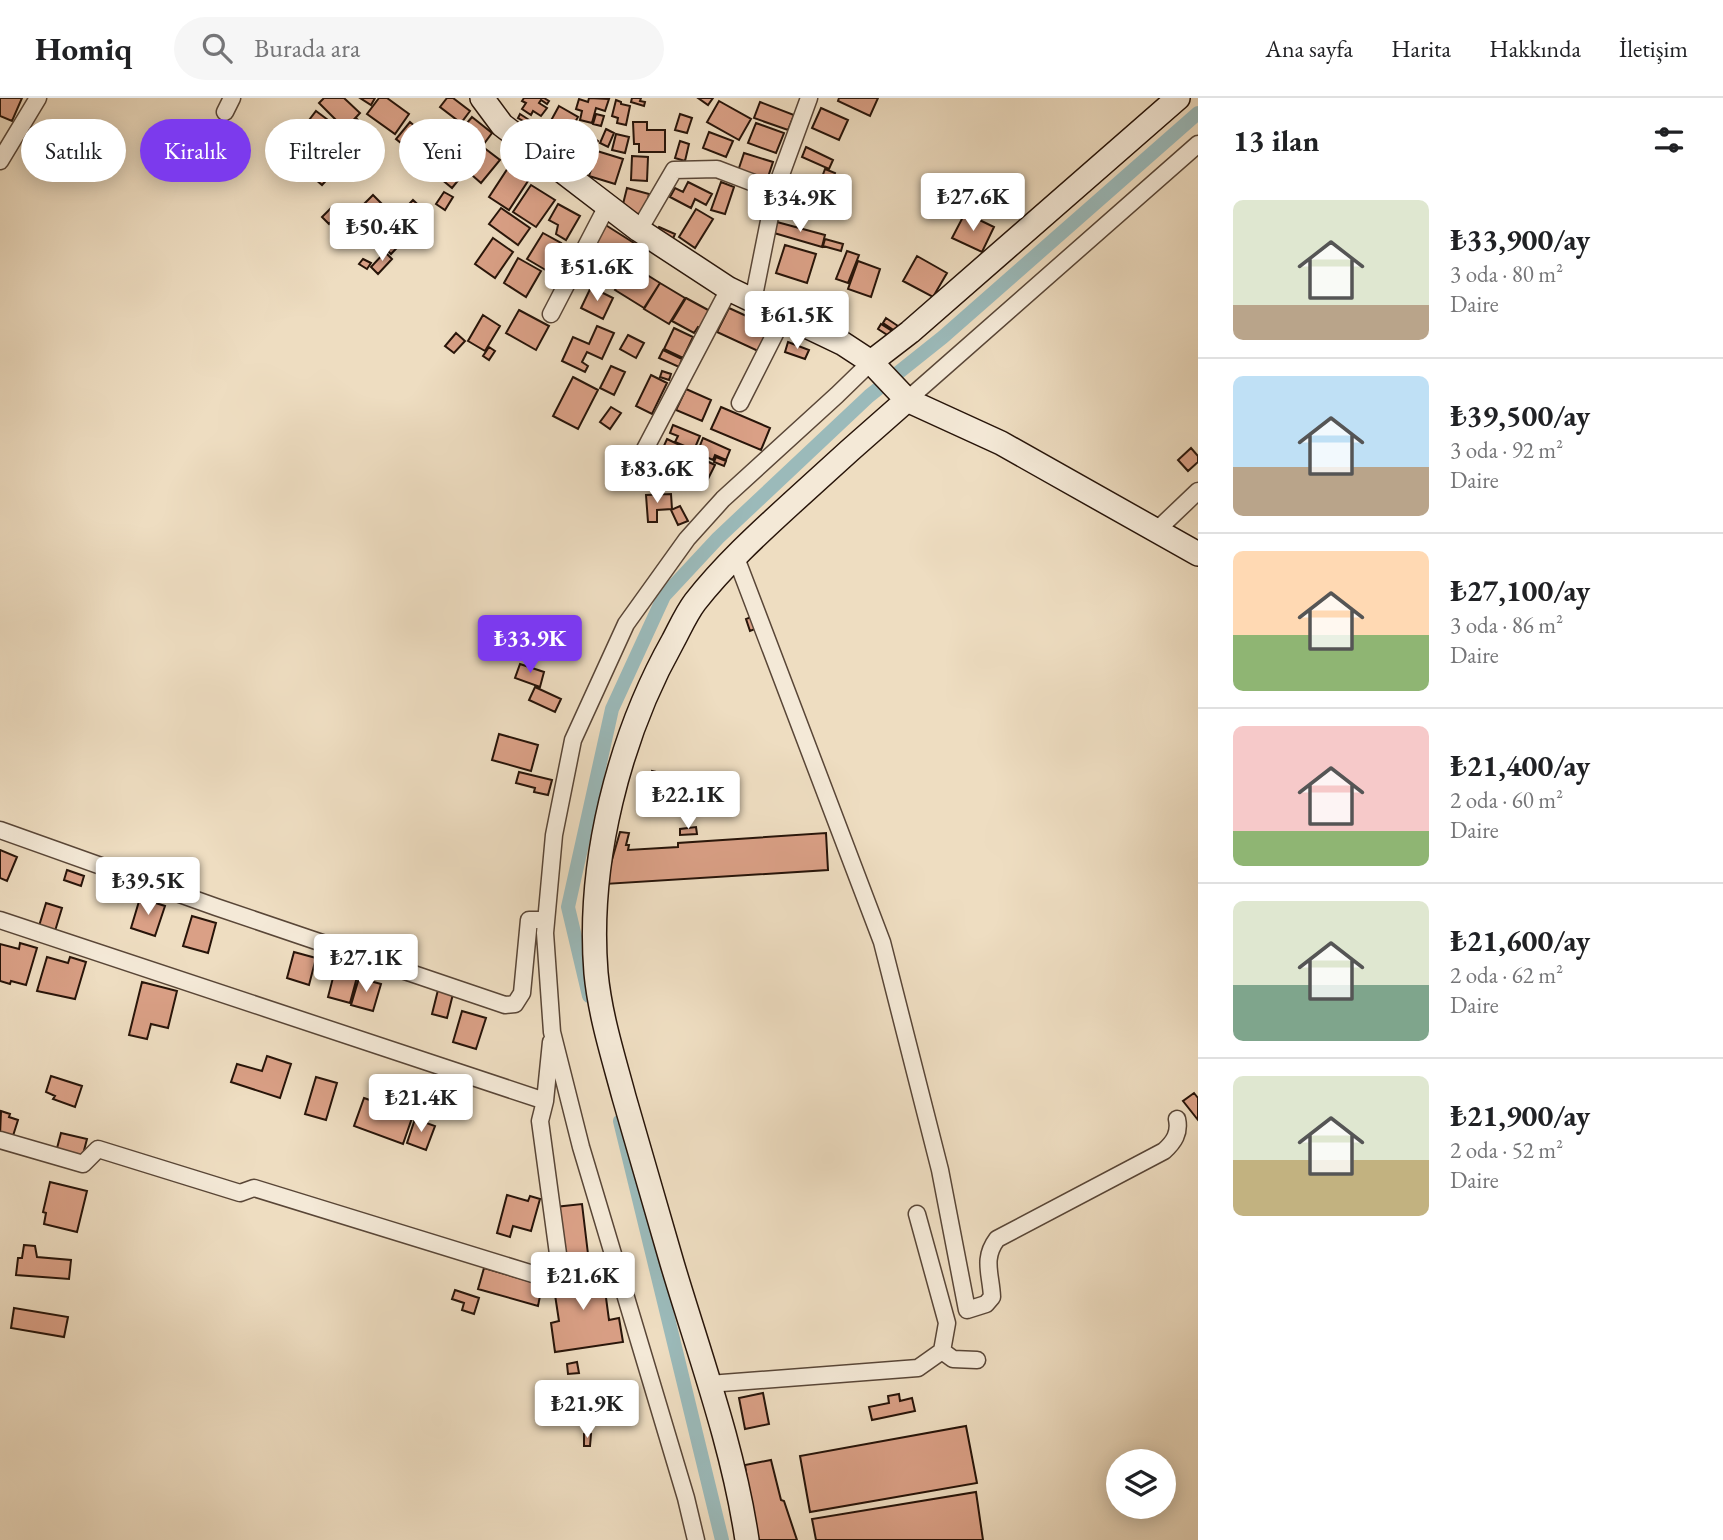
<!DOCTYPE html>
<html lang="tr">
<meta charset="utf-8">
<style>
body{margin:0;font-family:"EB Garamond",serif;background:#f6f6f6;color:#202124;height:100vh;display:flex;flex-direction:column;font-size:26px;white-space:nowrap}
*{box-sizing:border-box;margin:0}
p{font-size:23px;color:#757577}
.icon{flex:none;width:38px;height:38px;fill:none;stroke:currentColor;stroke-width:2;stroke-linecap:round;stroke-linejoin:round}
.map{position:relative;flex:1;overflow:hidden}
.side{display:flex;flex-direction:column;background:#fff;width:525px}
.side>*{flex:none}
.hud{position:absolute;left:21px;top:21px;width:665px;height:63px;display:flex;gap:14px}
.fabs{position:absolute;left:1106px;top:1351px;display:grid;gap:14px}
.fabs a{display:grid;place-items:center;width:70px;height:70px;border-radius:50%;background:#fff;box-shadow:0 4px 18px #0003;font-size:35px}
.price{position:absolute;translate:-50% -60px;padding:0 16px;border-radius:7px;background:#fff;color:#222;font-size:23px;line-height:46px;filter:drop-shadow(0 2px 4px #0008)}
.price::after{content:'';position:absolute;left:50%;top:42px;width:21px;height:16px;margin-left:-10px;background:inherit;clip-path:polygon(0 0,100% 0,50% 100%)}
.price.current{background:#7c3aed;color:#fff}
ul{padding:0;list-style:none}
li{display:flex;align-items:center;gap:21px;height:175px;padding:0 35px}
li+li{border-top:2px solid #e0e0e0}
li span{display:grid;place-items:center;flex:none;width:196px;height:140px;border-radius:10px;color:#555}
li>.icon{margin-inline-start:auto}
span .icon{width:84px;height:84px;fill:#fffc;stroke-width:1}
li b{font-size:30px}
h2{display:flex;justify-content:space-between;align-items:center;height:84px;padding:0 35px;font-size:30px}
.chip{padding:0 24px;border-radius:32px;background:#fff;box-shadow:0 4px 18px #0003;font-size:24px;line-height:63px}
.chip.current{background:#7c3aed;color:#fff}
header{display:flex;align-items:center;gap:42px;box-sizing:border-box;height:98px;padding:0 35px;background:#fff;border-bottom:2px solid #e0e0e0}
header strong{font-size:33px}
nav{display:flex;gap:38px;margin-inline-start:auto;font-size:24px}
.search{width:490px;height:63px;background:#f6f6f6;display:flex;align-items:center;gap:18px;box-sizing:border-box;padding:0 24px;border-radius:38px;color:#757577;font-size:26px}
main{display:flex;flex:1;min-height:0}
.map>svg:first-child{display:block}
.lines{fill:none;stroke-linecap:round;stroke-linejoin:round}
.canal{stroke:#9bbaba;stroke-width:14}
.building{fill:#daa086;stroke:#271409;stroke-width:2}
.street-casing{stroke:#594637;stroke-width:19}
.secondary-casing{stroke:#271409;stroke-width:26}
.street{stroke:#f4e9d7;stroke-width:16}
.secondary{stroke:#f4e9d7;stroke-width:23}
</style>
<header>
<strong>Homiq</strong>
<div class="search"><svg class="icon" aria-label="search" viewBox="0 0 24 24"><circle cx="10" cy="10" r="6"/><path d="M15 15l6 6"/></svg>Burada ara</div>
<nav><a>Ana sayfa</a><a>Harita</a><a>Hakkında</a><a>İletişim</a></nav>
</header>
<main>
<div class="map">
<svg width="1198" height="1442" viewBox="0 0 1198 1442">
<rect width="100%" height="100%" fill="#eeddc1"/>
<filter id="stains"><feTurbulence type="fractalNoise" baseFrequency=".00286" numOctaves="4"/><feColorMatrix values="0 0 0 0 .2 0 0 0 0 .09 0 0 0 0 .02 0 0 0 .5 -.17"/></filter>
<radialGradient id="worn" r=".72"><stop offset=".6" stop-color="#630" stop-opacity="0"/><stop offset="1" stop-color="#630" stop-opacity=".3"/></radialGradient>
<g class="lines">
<path class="canal" d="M589,898L568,809L612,611L664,498L718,440L869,298L943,239L1198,15
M620,1023L722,1442"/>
</g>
<path class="building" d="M0,0H22L12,23L0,18Z
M324,0H344L360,15L345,31L319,5Z
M360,0H375L371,7Z
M379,0H387L409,16L395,36L367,16Z
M447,0H453L470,13L461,25L440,9Z
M524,0H544L549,3L547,6L541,2L539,5L547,10L541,18L533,13L531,17L522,11L526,5L522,3Z
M589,0L609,1L605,13L596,10L592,25L580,22L582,13L576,11L579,1L588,4Z
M632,0H641L640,3L645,4L644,8L631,4Z
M698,0H713L708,7Z
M839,0H878L870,18L838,3Z
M616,2L621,4V6L630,8L626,27L617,25L618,20L612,18Z
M719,3L751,21L739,42L707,24Z
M760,4L794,17L788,32L754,20Z
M559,8L578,19L567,39L548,28Z
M821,10L848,22L839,42L812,30Z
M316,13L336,28L323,45L303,30Z
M520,16L543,31L536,42L522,29L525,24L518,20Z
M596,16L604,18L601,28L593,26Z
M680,16L692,20L687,35L675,32Z
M472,19L492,35L483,47L462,31Z
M356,20L378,43L367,54L360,46L352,54L337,39Z
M410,24L425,37L411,53L396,41Z
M633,24H647V32H665V54H639V46H634Z
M756,25L784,35L776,55L748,45Z
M577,29L598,43L585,64L574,58L581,47L570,40Z
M606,31L614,35L608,49L600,45Z
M709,34L733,43L726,59L703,50Z
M616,36L629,39L625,55L612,52Z
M553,38L570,48L564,57L547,46Z
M300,40L315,56L298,71L283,55Z
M331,40L348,62L335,72L318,50Z
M680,43L689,46L685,63L675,60Z
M483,49L500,62L481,85L465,71Z
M806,49L833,62L829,71L802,59Z
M437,50L465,74L452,90L423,66Z
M364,52L372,60L365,68L357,60Z
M597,53L623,61L615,86L589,78Z
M744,55L773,64L767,82L738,73Z
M632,58L648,59L647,83L631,82Z
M319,62L333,75L322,87L307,74Z
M508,70L528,83L509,112L489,99Z
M825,71L835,75L831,86L821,82Z
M688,84L712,96L706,107L695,101L691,110L670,99L675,90L683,94Z
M721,84L734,89L725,116L711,112Z
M821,85L838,93L831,109L814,102Z
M790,86L808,91L802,111L809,113L805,124L795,121L796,118L781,113Z
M531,87L555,102L536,129L513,114Z
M627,90L649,96L644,119L621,114Z
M444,94L453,99L445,112L436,106Z
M373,97L411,135L391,156L352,118Z
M413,102L427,115L411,133L396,120Z
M558,106L580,118L566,142L556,136L558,127L549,122Z
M331,110L338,116L329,126L322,119Z
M501,110L530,130L518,147L489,126Z
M696,111L713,121L695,150L679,139Z
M965,115L994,129L982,154L952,140Z
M777,124L825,137L822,149L774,135Z
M604,126L634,145L621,167L590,148Z
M659,129L675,136L672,143L656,135Z
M351,131L362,142L354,149L343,139Z
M543,135L561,145L553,160L556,162L549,174L527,161Z
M493,140L513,154L495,180L475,166Z
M825,141L843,146L841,153L823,148Z
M785,147L816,156L807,185L776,175Z
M847,153L859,157L848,185L836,181Z
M385,154L392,161L378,176L371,169Z
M917,158L947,175L933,199L903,183Z
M518,160L541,173L526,199L504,185Z
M363,161L371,165L367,171L359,166Z
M858,163L880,171L871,199L848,191Z
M631,167L660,185L644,210L615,192Z
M660,185L685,200L669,226L644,211Z
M591,189L613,200L603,221L581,210Z
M686,200L710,213L701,230L698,229L694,235L672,223Z
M729,210L770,229L758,253L717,234Z
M519,212L549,228L536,252L506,235Z
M483,217L500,228L485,253L468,243Z
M886,220L898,228L895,233L883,225Z
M881,226L892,233L889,238L878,231Z
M597,228L614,235L602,261L587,254L582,264L588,268L585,274L562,263L573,239L589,246Z
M674,230L693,239L683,260L664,251Z
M456,235L465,243L454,255L445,248Z
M628,237L644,245L636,260L620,251Z
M788,244L809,252L805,261L785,254Z
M489,249L495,253L489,262L483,258Z
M663,252L682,261L679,269L659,260Z
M611,268L625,274L614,297L600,290Z
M662,273L671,276L669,282L660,279Z
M651,277L667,285L652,316L636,308Z
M573,279L598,292L578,331L553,318Z
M686,291L711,302L702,323L676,312Z
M611,309L621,315L610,331L600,324Z
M721,309L770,330L761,352L711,331Z
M673,327L700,338L694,352L675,344L678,338L670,335Z
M703,340L730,352L726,362L715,357L713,362L697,355Z
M667,341L686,350L682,359L663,350Z
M1191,350L1198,358V364L1188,373L1178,362Z
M659,351L674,358L668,369L655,360Z
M688,354L715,367L704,389L677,376Z
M716,359L726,363L724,368L714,364Z
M653,363L663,368L666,377L677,382L673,391L645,379Z
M671,396L672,411L657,412V424H648L646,397Z
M680,408L688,423L678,427L671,412Z
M756,517L760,529L750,533L746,521Z
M520,566L544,574L540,589L515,580Z
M535,589L561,601L555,614L529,602Z
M499,636L538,647L531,673L492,662Z
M652,673L673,678L665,712L644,707Z
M519,674L552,682L548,697L534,694L535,690L516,685Z
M696,729L697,736L680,737V731Z
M620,734L629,735L626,747H629L628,752L678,749V745L826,735L828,772L605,786Z
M0,752L17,759L7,783L0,780Z
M67,772L84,778L81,788L64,782Z
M130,787L144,791L142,800L127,796Z
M140,800L165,808L155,838L131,830Z
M46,805L62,810L55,833L39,828Z
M192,818L216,825L208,855L183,848Z
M20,845L37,850L26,887L11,883L10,886L0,883V846L19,851Z
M294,854L316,860L309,887L287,880Z
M47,859L68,865L70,859L86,864L75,901L37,893Z
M335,872L357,879L350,905L328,899Z
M359,880L381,886L373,913L351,907Z
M142,884L177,893L168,930L151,926L147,941L129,937Z
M438,892L453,896L447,920L432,916Z
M462,913L486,920L476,951L453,944Z
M267,958L291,966L280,1000L231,984L237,966L262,973Z
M51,978L82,988L75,1009L53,1001L55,998L46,994Z
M316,979L337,985L326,1022L305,1016Z
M1194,995L1198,1000V1022L1183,1003Z
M364,1000L413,1017L403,1046L354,1028Z
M1,1013L10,1016L9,1019L18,1022L12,1041L0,1037Z
M415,1021L435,1028L426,1052L407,1045Z
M61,1035L87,1041L82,1060L56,1054Z
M50,1084L87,1093L77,1134L44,1126L46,1115L43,1114Z
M507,1097L528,1103L530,1098L540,1101L531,1133L513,1128L510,1139L497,1135Z
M582,1106L588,1156L578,1157L579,1165L562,1167L555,1109Z
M24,1147L35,1148L37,1159L71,1162L69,1181L16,1177L18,1160H22Z
M484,1170L539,1186L536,1197L540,1198L538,1208L478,1191Z
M602,1170L609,1222L619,1220L623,1244L555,1254L551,1225L559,1223L552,1177Z
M455,1192L479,1200L474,1216L462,1212L464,1205L452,1201Z
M14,1210L68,1219L64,1239L11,1230Z
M577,1264L579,1275L568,1276L567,1266Z
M763,1295L769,1326L745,1331L739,1300Z
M899,1296L900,1303L912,1300L915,1313L872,1322L869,1309L889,1305L888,1298Z
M966,1328L977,1385L810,1414L800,1358Z
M584,1336H591L590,1348H584Z
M771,1362L781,1402L784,1403L797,1442H755L745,1367Z
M976,1394L983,1442H816L812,1421Z"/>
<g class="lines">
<g class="street-casing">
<path id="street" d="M225,14L232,0
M0,63L38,0
M639,132L674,72L717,71L775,93
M753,203L775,93L809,0
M551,216L607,108
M907,302L1198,46
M740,305L784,218
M644,353L729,191
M1157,432L1198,393
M735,457L882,844L940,1072L967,1212L986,1206L992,1199C991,1176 982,1161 997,1141L1164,1053C1174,1044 1180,1035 1177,1021
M0,732L216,809L505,907L515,906L522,895L529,822H546
M0,822L545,1003
M0,1042L83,1066L98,1051L240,1095L254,1090L546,1180L558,1156L540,1023L545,1003L551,944
M942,1253L953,1261L977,1262
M709,1286L918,1270L942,1253L947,1225L917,1116
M696,1442L686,1400L581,1049L552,934L545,835L554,737L573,642L626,526L687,441L723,401L837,297L871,264"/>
</g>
<g class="secondary-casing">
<path id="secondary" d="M482,0L502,27L639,132L729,191L842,245L871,264L907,302L1001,345L1198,456
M871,264L910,234L1178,0
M747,1442C733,1347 699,1256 672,1165C656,1110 640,1054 624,999C613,958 600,917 596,875C587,765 619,639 673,543C680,530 686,516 695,504C724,467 758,436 793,404C831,369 869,335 907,302"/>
</g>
<use href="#street" class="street"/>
<use href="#secondary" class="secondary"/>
</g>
<rect width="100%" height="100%" filter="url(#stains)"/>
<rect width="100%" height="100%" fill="url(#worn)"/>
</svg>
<div class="fabs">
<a><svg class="icon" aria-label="layers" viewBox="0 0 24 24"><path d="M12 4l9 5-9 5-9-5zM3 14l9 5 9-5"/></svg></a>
</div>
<b class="price" style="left:973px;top:135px">₺27.6K</b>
<b class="price" style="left:800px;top:136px">₺34.9K</b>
<b class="price" style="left:382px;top:165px">₺50.4K</b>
<b class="price" style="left:597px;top:205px">₺51.6K</b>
<b class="price" style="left:797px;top:253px">₺61.5K</b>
<b class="price" style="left:657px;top:407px">₺83.6K</b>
<b class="price current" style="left:530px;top:577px">₺33.9K</b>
<b class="price" style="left:688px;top:733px">₺22.1K</b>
<b class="price" style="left:148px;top:819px">₺39.5K</b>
<b class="price" style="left:366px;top:896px">₺27.1K</b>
<b class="price" style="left:421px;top:1036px">₺21.4K</b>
<b class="price" style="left:583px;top:1214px">₺21.6K</b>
<b class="price" style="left:587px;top:1342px">₺21.9K</b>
<div class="hud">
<a class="chip">Satılık</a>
<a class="chip current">Kiralık</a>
<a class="chip">Filtreler</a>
<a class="chip">Yeni</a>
<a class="chip">Daire</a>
</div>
</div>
<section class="side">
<h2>13 ilan<svg class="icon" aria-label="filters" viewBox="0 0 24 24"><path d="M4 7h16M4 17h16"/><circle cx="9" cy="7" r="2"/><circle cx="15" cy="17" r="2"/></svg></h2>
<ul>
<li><span style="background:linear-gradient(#dfe7d0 75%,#b9a48a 0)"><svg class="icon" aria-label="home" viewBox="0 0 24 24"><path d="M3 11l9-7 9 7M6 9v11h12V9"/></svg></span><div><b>₺33,900/ay</b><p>3 oda · 80 m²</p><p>Daire</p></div></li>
<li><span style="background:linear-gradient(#bfe0f5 65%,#b9a48a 0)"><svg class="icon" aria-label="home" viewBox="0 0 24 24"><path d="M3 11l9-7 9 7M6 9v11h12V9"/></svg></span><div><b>₺39,500/ay</b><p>3 oda · 92 m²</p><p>Daire</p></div></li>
<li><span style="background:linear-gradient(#ffd9b3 60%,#8fb573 0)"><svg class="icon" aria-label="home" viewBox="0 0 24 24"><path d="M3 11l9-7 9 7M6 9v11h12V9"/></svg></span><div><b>₺27,100/ay</b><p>3 oda · 86 m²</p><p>Daire</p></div></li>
<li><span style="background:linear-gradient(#f6c9c9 75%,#8fb573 0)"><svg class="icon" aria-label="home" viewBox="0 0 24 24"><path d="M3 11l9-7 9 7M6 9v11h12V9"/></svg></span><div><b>₺21,400/ay</b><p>2 oda · 60 m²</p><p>Daire</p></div></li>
<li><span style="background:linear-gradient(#dfe7d0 60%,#7fa58c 0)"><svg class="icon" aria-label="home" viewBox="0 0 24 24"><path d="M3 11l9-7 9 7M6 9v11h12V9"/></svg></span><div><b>₺21,600/ay</b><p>2 oda · 62 m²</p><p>Daire</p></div></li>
<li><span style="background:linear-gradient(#dfe7d0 60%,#c2b280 0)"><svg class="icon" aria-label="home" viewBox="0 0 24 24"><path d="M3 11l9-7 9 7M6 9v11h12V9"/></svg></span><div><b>₺21,900/ay</b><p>2 oda · 52 m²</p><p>Daire</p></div></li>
</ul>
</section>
</main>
